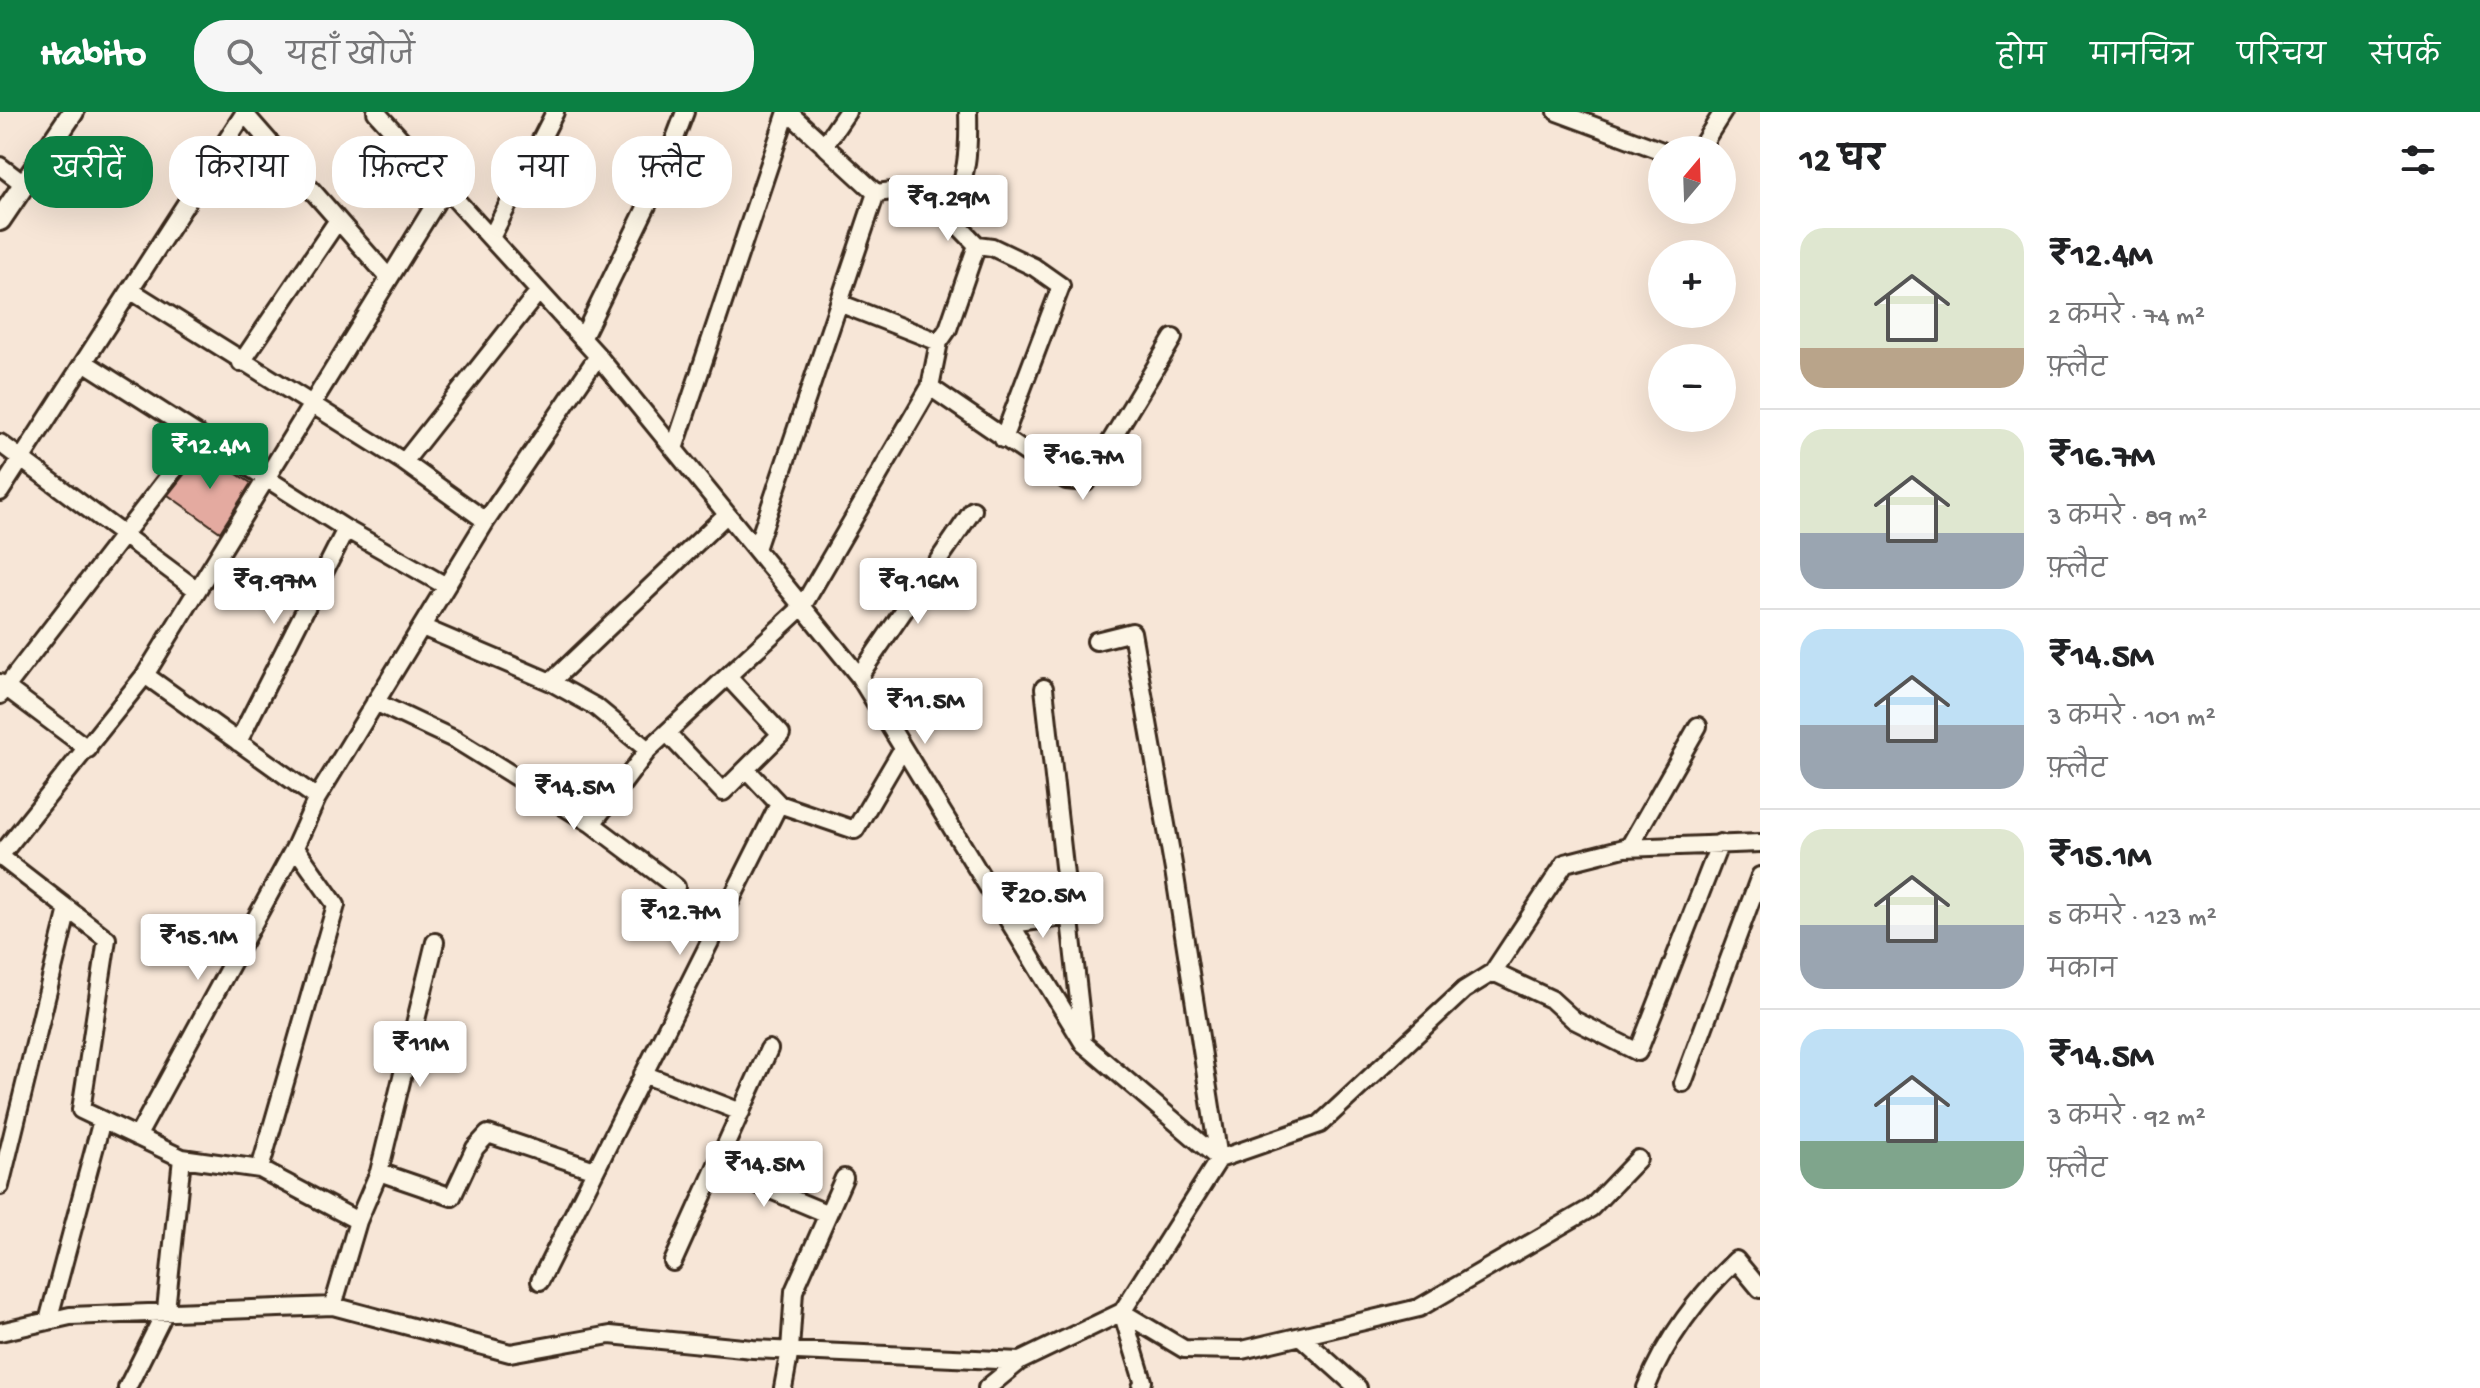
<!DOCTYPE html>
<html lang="hi">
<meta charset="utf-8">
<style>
body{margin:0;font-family:"Gochi Hand","Playpen Sans Deva",sans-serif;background:#f6f6f6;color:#202124;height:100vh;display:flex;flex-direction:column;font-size:30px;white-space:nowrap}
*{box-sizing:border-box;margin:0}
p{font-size:26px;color:#757577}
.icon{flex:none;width:44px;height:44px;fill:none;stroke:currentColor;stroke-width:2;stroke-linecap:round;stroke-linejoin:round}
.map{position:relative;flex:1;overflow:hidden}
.sheet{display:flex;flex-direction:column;background:#fff;width:720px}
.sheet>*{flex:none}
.hud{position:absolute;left:24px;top:24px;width:760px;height:72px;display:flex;gap:16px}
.needle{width:52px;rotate:19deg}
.buttons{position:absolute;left:1648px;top:24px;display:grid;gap:16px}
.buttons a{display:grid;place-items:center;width:88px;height:88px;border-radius:50%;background:#fff;box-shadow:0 8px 32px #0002;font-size:40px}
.price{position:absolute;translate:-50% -68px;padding:0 18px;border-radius:8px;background:#fff;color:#222;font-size:26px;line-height:52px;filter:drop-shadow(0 2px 4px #0008)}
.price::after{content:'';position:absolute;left:50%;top:48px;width:24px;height:18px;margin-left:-12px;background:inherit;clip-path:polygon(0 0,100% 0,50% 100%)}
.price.current{background:#0b8043;color:#fff}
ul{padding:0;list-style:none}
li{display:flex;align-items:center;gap:24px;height:200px;padding:0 40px}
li+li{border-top:2px solid #e0e0e0}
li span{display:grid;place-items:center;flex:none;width:224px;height:160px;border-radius:24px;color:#555}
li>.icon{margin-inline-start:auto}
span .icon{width:96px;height:96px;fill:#fffc;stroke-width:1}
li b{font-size:34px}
h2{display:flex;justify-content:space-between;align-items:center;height:96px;padding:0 40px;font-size:34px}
.chip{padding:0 28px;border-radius:32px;background:#fff;box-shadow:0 8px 32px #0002;font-size:28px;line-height:72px}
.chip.current{background:#0b8043;color:#fff}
header{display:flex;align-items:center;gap:48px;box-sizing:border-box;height:112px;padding:0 40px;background:#0b8043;color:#fff}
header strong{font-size:38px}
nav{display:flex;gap:44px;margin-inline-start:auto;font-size:28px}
.search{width:560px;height:72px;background:#f6f6f6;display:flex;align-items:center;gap:20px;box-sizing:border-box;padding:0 28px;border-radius:32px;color:#757577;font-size:30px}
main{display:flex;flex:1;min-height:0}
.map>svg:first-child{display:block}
.building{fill:#e4aaa0;stroke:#3b2a1e;stroke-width:2}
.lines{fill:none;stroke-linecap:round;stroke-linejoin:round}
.minor-casing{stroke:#3b2a1e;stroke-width:22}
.tertiary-casing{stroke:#3b2a1e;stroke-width:26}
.minor{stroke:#fcf5e5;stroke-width:16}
.tertiary{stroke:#fcf5e5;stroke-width:20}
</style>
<header>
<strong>Habito</strong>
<div class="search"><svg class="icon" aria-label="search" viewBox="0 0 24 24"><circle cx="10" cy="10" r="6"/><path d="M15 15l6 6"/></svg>यहाँ खोजें</div>
<nav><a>होम</a><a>मानचित्र</a><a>परिचय</a><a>संपर्क</a></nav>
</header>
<main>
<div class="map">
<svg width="1760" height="1276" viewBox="0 0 1760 1276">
<rect width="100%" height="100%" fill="#f7e6d7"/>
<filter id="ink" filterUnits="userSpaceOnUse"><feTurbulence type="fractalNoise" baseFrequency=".0125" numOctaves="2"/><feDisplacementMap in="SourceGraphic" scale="16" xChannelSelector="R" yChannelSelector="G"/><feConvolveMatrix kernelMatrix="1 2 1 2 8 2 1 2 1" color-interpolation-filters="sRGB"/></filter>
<g filter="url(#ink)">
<path class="building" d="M202,340L251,371L220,420L168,383Z"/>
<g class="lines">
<g class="minor-casing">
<path id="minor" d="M376,0L598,244L859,564L1084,932L1219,1047L1122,1200L1020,1249
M1557,0L1662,39
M244,1L389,166
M824,34L847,0
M1699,38L1723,0
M0,54L25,73
M876,81L893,79L947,102L977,133L992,135L1034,155L1061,174L1003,327
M947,102C968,72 969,35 968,0
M491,126L555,0
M130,178L404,350L486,409
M839,191L939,230
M582,227L658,71L685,0
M84,250L346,417L446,474
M241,251L338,108
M930,275L1066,368L1086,370L1173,226
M0,331L197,478
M674,337L787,0
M404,350L539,179
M0,380L245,0
M756,437L876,81L788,0
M422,515L551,570L727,402
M1096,529L1132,520L1174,758L1219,1047L1320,1012L1464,878L1493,860L1565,751L1624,736L1760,731
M145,563L317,686L486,409L598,244
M859,564L973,398
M551,570L596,595L648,638L802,495L930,275L939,230L948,217L977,133
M0,571L88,637
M1044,576L1083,924
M0,583L199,325
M375,590L456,628L592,712
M667,621L723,680L781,622L728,565
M238,630L346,417
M648,638L592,712L676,775
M746,657L779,692
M1629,735L1698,614
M0,744L145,563L445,76
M1,745L107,827L81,998L182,1046L260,1057L358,1109L333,1194
M1011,812L1070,804
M1493,860L1551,887L1574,908L1638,940L1720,731
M643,962L741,1000
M1683,971L1760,764
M137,1025L295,735
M716,1055L828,1102
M260,1057L336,793L295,735L317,686
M379,1060L452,1085L475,1036L488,1022L595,1058
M0,1074L68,797
M358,1109L379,1060L435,830
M673,1150L769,937
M540,1169L779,692L855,718L903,636
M48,1209L102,1008
M0,1220L70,1204L333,1194L510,1241L610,1223L753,1237L1020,1249L987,1276
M1301,1225L1358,1276
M127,1276L166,1198L182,1046
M783,1276L790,1238L794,1179L844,1066
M1141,1276L1143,1269L1122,1200L1184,1237L1242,1238L1419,1196L1591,1096L1638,1047
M1646,1276C1665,1228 1699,1183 1736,1148L1760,1177"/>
</g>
<g class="tertiary-casing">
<path id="tertiary" d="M0,108L73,0"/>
</g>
<use href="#minor" class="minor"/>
<use href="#tertiary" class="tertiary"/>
</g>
</g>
</svg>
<div class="buttons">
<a><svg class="needle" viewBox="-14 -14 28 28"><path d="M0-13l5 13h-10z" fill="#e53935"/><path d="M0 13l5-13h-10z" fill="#757577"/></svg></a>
<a>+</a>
<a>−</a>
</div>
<b class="price" style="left:948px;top:131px">₹9.29M</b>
<b class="price current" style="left:210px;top:379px">₹12.4M</b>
<b class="price" style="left:1083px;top:390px">₹16.7M</b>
<b class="price" style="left:274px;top:514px">₹9.97M</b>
<b class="price" style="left:918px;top:514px">₹9.16M</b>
<b class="price" style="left:925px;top:634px">₹11.5M</b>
<b class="price" style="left:574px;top:720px">₹14.5M</b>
<b class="price" style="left:1043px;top:828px">₹20.5M</b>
<b class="price" style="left:680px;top:845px">₹12.7M</b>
<b class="price" style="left:198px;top:870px">₹15.1M</b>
<b class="price" style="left:420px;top:977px">₹11M</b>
<b class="price" style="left:764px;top:1097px">₹14.5M</b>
<div class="hud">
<a class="chip current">खरीदें</a>
<a class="chip">किराया</a>
<a class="chip">फ़िल्टर</a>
<a class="chip">नया</a>
<a class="chip">फ़्लैट</a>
</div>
</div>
<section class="sheet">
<h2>12 घर<svg class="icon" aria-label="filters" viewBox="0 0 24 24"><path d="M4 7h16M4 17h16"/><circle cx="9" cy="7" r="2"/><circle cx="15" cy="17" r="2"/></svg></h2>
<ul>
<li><span style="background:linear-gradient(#dfe7d0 75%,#b9a48a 0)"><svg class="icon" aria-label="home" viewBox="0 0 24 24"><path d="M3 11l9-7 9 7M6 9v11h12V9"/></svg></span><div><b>₹12.4M</b><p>2 कमरे · 74 m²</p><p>फ़्लैट</p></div></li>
<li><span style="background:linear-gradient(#dfe7d0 65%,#9aa5b1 0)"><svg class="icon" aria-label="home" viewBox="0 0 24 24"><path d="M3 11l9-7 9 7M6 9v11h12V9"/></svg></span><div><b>₹16.7M</b><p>3 कमरे · 89 m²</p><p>फ़्लैट</p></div></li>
<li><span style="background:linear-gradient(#bfe0f5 60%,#9aa5b1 0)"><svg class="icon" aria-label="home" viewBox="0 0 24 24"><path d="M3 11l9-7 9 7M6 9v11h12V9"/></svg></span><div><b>₹14.5M</b><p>3 कमरे · 101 m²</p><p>फ़्लैट</p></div></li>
<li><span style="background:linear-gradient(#dfe7d0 60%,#9aa5b1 0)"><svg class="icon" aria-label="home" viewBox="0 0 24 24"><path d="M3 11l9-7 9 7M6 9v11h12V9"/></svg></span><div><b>₹15.1M</b><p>5 कमरे · 123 m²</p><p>मकान</p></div></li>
<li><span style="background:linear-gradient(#bfe0f5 70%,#7fa58c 0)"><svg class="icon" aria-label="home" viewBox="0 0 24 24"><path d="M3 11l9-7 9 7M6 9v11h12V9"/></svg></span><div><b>₹14.5M</b><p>3 कमरे · 92 m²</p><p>फ़्लैट</p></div></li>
</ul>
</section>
</main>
